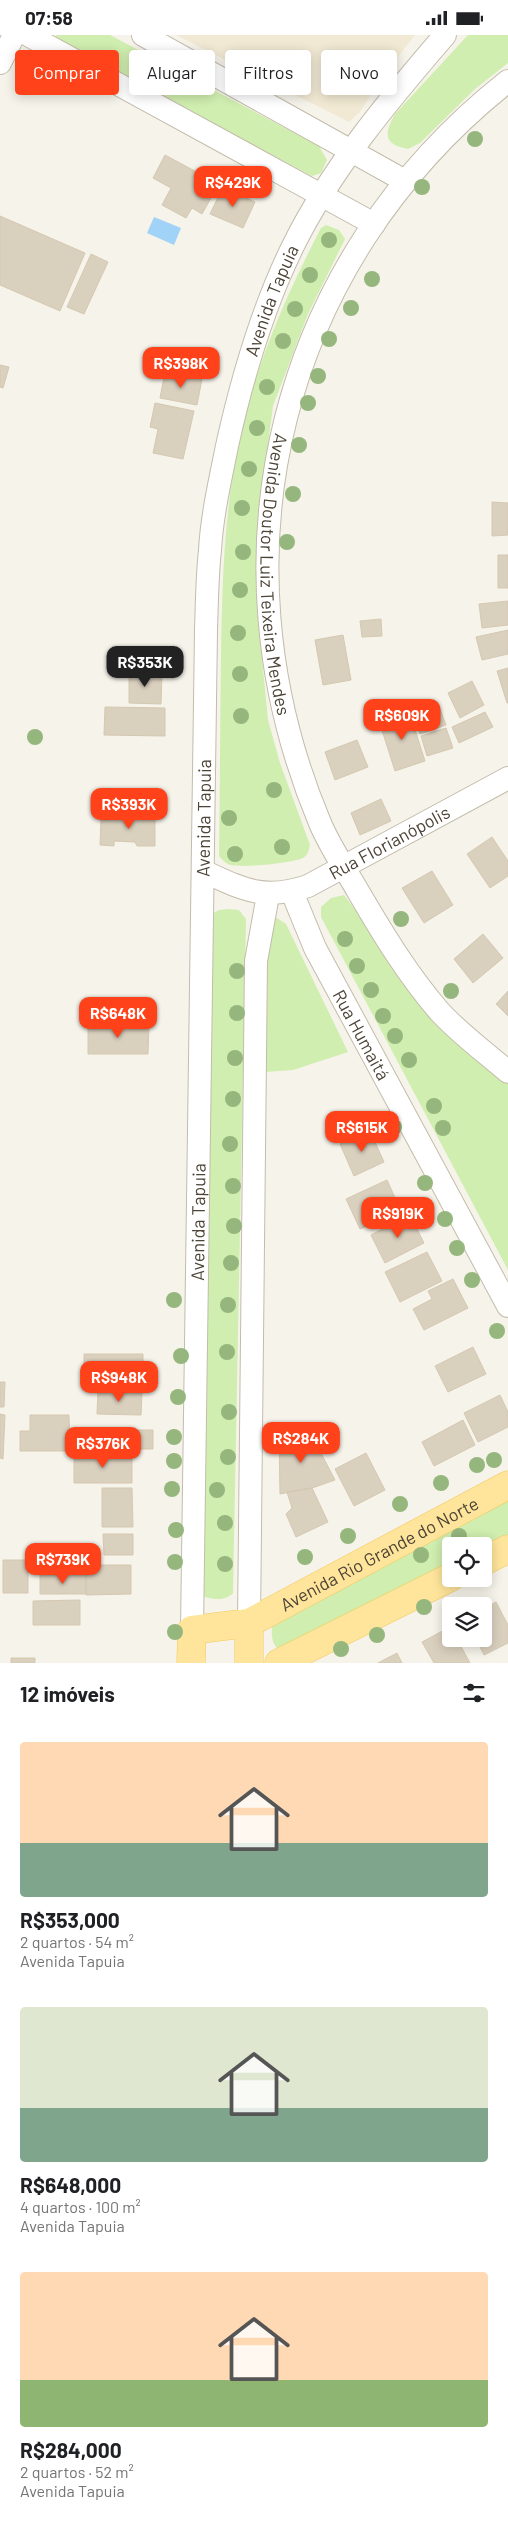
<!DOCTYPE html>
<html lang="pt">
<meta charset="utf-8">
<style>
body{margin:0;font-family:Barlow,sans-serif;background:#f6f6f6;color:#202124;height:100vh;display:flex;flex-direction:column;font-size:19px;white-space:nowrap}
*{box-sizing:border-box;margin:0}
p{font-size:16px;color:#757577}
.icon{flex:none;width:28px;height:28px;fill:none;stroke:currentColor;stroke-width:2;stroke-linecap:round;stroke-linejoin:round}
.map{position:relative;height:1628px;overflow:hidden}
.details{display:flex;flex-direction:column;background:#fff;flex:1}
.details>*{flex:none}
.banner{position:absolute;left:15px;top:15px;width:479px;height:45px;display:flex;gap:10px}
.fabs{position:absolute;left:442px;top:1502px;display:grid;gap:10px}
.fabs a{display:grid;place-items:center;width:50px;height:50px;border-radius:5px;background:#fff;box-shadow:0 2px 12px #0003;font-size:25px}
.price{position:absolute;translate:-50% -42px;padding:0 11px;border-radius:10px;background:#ff4219;color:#fff;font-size:16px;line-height:32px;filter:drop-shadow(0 1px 2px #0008)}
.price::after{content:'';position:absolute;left:50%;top:30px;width:15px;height:11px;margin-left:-8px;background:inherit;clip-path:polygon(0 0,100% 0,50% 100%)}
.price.selected{background:#222;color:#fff}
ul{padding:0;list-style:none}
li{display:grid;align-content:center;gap:10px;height:265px;padding:0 20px}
li span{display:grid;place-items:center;height:155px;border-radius:5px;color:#555}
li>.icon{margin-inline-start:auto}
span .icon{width:90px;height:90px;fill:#fffc;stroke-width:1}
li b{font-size:21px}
h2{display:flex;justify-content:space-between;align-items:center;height:60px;padding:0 20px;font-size:21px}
.pill{padding:0 18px;border-radius:5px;background:#fff;box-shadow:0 2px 12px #0003;font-size:18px;line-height:45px}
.pill.selected{background:#ff4219;color:#fff}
.status{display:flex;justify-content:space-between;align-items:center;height:35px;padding:0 25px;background:#fff;direction:ltr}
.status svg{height:14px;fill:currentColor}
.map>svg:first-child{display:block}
.education{fill:#f1e9d3}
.green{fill:#d0eeaf}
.water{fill:#a1d2f8}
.building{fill:#dad0be;stroke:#d5c8b0}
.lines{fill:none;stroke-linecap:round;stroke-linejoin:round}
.minor-casing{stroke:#c3bcab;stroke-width:24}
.major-casing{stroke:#f1c95e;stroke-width:29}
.minor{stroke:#fff;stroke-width:22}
.major{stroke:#ffe59b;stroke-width:28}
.tree{fill:#95b67c}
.labels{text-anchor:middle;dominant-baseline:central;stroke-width:4;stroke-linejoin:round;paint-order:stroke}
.street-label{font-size:18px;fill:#4c4437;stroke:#fff}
</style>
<div class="status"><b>07:58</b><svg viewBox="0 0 49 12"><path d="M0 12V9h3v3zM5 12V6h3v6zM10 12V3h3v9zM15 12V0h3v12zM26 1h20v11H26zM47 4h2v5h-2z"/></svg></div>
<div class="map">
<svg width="508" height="1628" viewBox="0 0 508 1628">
<rect width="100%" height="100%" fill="#f6f3ea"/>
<path class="education" d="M176,0H415L381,44L360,77L349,87Z"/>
<path class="green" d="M56,0H110L319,111L327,125L321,138L312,141L56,5Z
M468,0H508V28L475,54L420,108L408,114C383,109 384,99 395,79Z
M326,190L339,195L345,204L308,279L273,371L260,470L257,572L268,685L280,728L310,810C309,815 308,820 303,823C293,828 237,834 228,829C225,828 222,824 219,821C220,754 220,688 221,621C222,552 224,483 237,415C253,336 284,264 321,193Z
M344,860L369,893L508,1049V1235L321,882V872L331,863Z
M229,874L239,875L246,884L233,1558C224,1568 207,1564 196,1558L210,880L219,875Z
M277,883L286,889L348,1017L293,1035L265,1037L264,893L269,885Z
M508,1462V1502L484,1511H451V1532L283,1619C273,1611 271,1605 272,1592Z"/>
<path class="water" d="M154,182L181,193L174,210L147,198Z"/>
<path class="building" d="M165,120L219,149L202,179L192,173L186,183L162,170L171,153L153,143Z
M223,152L255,167L243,193L210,179Z
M0,181L85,218L60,276L0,250Z
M91,219L108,227L84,279L67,272Z
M0,330L9,332L3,353L0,352Z
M165,337L202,344L197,370L160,363Z
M155,368L194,376L183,424L153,418L158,394L150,392Z
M492,467L508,468V500L492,501Z
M498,520H508V553H498Z
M508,566V590L482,593L479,569Z
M381,584L382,601L362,602L360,586Z
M508,595V619L482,625L476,602Z
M343,600L351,645L323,650L315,605Z
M508,633V668H507L497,636Z
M129,638H162L161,669L129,668Z
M472,646L484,670L460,683L448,658Z
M105,672L165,673V701L104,700Z
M440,674L446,690L420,699L414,682Z
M409,676L425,726L395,736L379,686Z
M485,677L493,692L459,708L452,692Z
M446,693L453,713L427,721L421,701Z
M357,705L368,732L335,745L325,717Z
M381,764L391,786L360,800L351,778Z
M126,778H155V811H137L135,807L114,806V811L100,810L101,783H126Z
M492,802L508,826V841L490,853L467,819Z
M432,836L453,870L424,888L402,853Z
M483,899L503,923L473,948L454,924Z
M508,956V981L496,969Z
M88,989L149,990L148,1019H88Z
M370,1096L384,1127L354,1141L340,1109Z
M387,1145L401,1176L360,1194L346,1164Z
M410,1180L424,1208L385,1228L371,1200Z
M427,1217L442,1246L400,1267L385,1237Z
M453,1244L468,1273L424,1295L413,1274L432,1264L428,1256Z
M473,1312L486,1339L448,1357L435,1331Z
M84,1319H143V1348L84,1349Z
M0,1347H5L4,1372H0Z
M98,1355L142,1357L141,1380L97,1379Z
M500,1360L508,1377V1392L478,1407L464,1378Z
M0,1379L5,1380L3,1424L0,1423Z
M30,1380H69L70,1416H20V1396H30Z
M463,1385L475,1410L434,1431L422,1407Z
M94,1395H153V1414H94Z
M279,1400L312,1401L335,1445L312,1453L280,1459Z
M366,1418L385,1455L354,1471L335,1434Z
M132,1420V1448H74V1421Z
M102,1453H132L133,1492H102Z
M312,1453L328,1487L296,1502L286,1479L292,1473L287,1457Z
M103,1499H133V1520H104Z
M3,1525H28V1558H3Z
M86,1530H131V1559L86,1560Z
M40,1540H86V1559H40Z
M80,1565V1590H33V1566Z
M496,1567L508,1590V1608L484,1620L476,1604H484V1573Z
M450,1592L451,1604H457L470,1628H434L422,1607Z
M397,1618L402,1628H378Z
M11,1623H35V1628H11Z"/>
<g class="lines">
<g class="minor-casing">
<g id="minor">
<path d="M28,0L374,189"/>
<path d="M143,0L405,146"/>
<path d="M0,28L14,0"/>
<path id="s1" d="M508,46C279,227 207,519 320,788C330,812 346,835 359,858C383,899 408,940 439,976C460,999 485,1017 508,1037"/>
<path id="s2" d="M203,836C242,854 264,866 308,851L508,743"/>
<path id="s3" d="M292,857L315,913L508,1271"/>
<path d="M249,1588L256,926L268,860"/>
<path id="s4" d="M192,1595L206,595C207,568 207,542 210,515C212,480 220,446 227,411C242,343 262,274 293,211C331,134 389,65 445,0"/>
</g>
</g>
<g class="major-casing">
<g id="major">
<path d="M484,1526L508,1514"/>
<path d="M249,1588V1628"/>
<path id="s5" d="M191,1628L192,1595L249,1588L508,1450"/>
<path d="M279,1628L451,1542"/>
</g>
</g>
<use href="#minor" class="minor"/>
<use href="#major" class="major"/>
</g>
<g class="tree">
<circle cx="475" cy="104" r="8"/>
<circle cx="422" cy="152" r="8"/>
<circle cx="329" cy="205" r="8"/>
<circle cx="310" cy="240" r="8"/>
<circle cx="372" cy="244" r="8"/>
<circle cx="351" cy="273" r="8"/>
<circle cx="295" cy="274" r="8"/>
<circle cx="329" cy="304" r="8"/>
<circle cx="283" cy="306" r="8"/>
<circle cx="318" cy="341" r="8"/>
<circle cx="267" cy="352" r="8"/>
<circle cx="308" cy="368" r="8"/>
<circle cx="257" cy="393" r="8"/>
<circle cx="299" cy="410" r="8"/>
<circle cx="249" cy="434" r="8"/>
<circle cx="293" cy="459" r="8"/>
<circle cx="242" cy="473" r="8"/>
<circle cx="287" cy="507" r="8"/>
<circle cx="243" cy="517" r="8"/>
<circle cx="240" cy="555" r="8"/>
<circle cx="238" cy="598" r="8"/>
<circle cx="240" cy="639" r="8"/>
<circle cx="241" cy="681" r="8"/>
<circle cx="35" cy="702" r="8"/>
<circle cx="274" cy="755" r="8"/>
<circle cx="229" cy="783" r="8"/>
<circle cx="282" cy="812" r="8"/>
<circle cx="235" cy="819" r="8"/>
<circle cx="401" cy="884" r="8"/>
<circle cx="345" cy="904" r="8"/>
<circle cx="357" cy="931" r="8"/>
<circle cx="237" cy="936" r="8"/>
<circle cx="371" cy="955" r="8"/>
<circle cx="451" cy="956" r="8"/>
<circle cx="237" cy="978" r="8"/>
<circle cx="383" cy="981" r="8"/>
<circle cx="395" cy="1001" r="8"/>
<circle cx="235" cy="1023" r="8"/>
<circle cx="409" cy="1025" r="8"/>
<circle cx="233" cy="1064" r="8"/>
<circle cx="434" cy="1071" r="8"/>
<circle cx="394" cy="1092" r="8"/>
<circle cx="443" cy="1093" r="8"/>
<circle cx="230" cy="1109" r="8"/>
<circle cx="425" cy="1148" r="8"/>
<circle cx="233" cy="1151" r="8"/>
<circle cx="445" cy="1184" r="8"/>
<circle cx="234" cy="1191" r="8"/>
<circle cx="457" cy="1213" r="8"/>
<circle cx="231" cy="1228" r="8"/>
<circle cx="472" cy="1245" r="8"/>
<circle cx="174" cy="1265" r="8"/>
<circle cx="228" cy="1270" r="8"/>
<circle cx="497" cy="1296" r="8"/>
<circle cx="227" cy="1317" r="8"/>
<circle cx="181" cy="1321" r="8"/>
<circle cx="178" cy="1362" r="8"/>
<circle cx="229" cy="1377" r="8"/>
<circle cx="174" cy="1402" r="8"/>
<circle cx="228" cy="1422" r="8"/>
<circle cx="494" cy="1425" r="8"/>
<circle cx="174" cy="1426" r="8"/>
<circle cx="477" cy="1430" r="8"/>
<circle cx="441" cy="1448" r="8"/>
<circle cx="172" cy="1454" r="8"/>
<circle cx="217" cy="1455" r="8"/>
<circle cx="400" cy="1469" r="8"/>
<circle cx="225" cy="1488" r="8"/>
<circle cx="176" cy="1495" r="8"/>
<circle cx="348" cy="1501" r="8"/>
<circle cx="459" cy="1501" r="8"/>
<circle cx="421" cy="1520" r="8"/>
<circle cx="305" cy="1522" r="8"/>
<circle cx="175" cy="1527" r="8"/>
<circle cx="225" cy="1529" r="8"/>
<circle cx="424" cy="1572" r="8"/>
<circle cx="175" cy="1597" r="8"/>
<circle cx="377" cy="1600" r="8"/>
<circle cx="341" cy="1614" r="8"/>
</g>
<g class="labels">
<g class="street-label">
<text stroke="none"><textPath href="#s4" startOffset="1338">Avenida Tapuia</textPath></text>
<text stroke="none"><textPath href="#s1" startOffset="569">Avenida Doutor Luiz Teixeira Mendes</textPath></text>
<text stroke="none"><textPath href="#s4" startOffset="812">Avenida Tapuia</textPath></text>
<text stroke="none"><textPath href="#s2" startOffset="202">Rua Florianópolis</textPath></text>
<text stroke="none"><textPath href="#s3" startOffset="159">Rua Humaitá</textPath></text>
<text stroke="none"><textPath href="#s4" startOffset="408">Avenida Tapuia</textPath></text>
<text stroke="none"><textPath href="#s5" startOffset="238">Avenida Rio Grande do Norte</textPath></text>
</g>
</g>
</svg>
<div class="fabs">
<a><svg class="icon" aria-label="locate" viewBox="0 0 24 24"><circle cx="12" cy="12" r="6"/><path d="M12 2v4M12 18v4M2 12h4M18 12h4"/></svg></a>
<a><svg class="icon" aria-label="layers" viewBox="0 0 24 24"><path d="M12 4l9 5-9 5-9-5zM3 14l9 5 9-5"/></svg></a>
</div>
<b class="price" style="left:233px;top:173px">R$429K</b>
<b class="price" style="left:181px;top:354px">R$398K</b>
<b class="price selected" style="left:145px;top:653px">R$353K</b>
<b class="price" style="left:402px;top:706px">R$609K</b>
<b class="price" style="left:129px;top:795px">R$393K</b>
<b class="price" style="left:118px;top:1004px">R$648K</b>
<b class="price" style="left:362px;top:1118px">R$615K</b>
<b class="price" style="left:398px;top:1204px">R$919K</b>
<b class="price" style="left:119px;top:1368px">R$948K</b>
<b class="price" style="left:301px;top:1429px">R$284K</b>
<b class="price" style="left:103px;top:1434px">R$376K</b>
<b class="price" style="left:63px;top:1550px">R$739K</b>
<div class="banner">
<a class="pill selected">Comprar</a>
<a class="pill">Alugar</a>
<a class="pill">Filtros</a>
<a class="pill">Novo</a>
</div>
</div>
<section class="details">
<h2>12 imóveis<svg class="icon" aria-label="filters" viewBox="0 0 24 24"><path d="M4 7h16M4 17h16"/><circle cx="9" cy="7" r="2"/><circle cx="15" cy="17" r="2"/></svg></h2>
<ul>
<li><span style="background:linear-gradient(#ffd9b3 65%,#7fa58c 0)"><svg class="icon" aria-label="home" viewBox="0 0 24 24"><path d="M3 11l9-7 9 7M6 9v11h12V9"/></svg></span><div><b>R$353,000</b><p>2 quartos · 54 m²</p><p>Avenida Tapuia</p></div></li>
<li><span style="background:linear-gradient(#dfe7d0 65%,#7fa58c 0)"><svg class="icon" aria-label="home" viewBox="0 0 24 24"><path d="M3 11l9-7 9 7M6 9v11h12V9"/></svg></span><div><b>R$648,000</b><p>4 quartos · 100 m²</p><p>Avenida Tapuia</p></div></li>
<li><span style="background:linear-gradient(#ffd9b3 70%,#8fb573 0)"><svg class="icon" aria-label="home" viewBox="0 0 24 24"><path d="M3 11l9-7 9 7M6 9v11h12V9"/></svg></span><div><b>R$284,000</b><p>2 quartos · 52 m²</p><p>Avenida Tapuia</p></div></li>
</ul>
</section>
